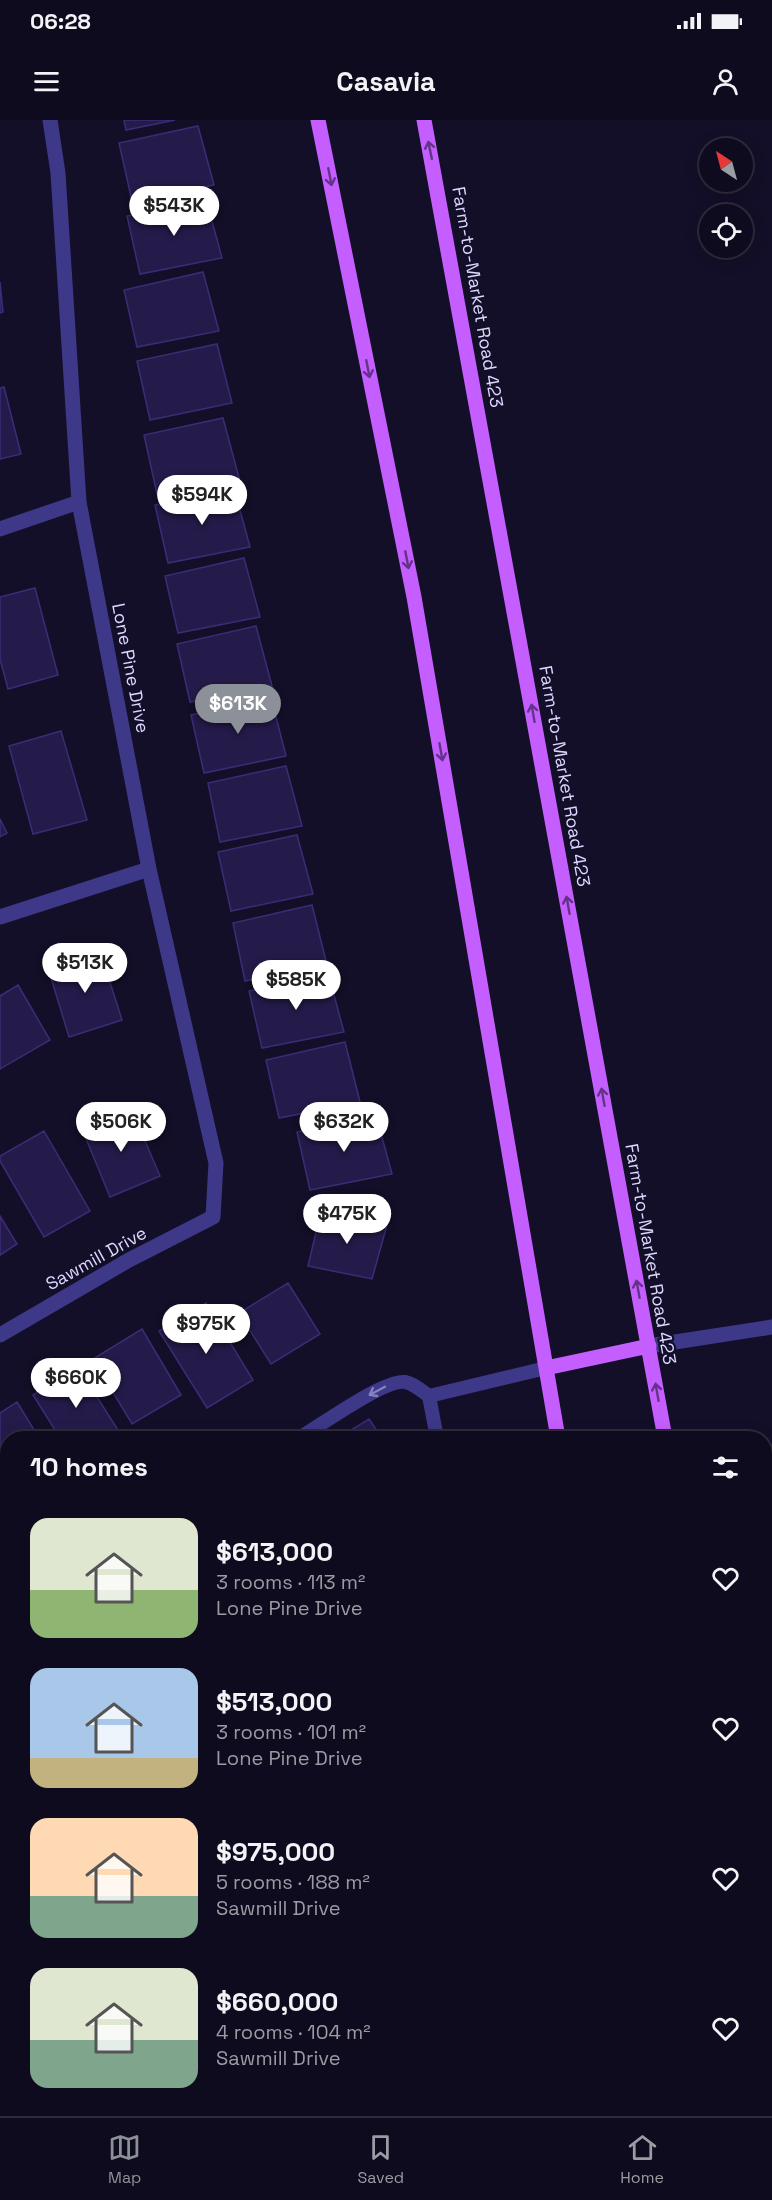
<!DOCTYPE html>
<meta charset="utf-8">
<style>
body{margin:0;font-family:"Space Grotesk",sans-serif;background:#1d192b;color:#f1f3f6;height:100vh;display:flex;flex-direction:column;font-size:22px;white-space:nowrap}
*{box-sizing:border-box;margin:0}
p{font-size:20px;color:#9b9ba4}
.icon{flex:none;width:33px;height:33px;fill:none;stroke:currentColor;stroke-width:2;stroke-linecap:round;stroke-linejoin:round}
.map{position:relative;flex:1;overflow:hidden}
.drawer{position:absolute;left:0px;top:1311px;width:772px;height:686px;display:flex;flex-direction:column;background:#0f0b1e;border-radius:24px 24px 0 0;box-shadow:0 3px 15px #0003,0 0 0 2px #2f2b3c}
.drawer>*{flex:none}
.needle{width:39px;rotate:324deg}
.buttons{position:absolute;left:699px;top:18px;display:grid;gap:12px}
.buttons a{display:grid;place-items:center;width:54px;height:54px;border-radius:50%;background:#0f0b1e;box-shadow:0 3px 15px #0003,0 0 0 2px #2f2b3c;font-size:30px}
.price{position:absolute;translate:-50% -51px;padding:0 14px;border-radius:21px;background:#fff;color:#222;font-size:20px;line-height:39px;filter:drop-shadow(0 2px 3px #0008)}
.price::after{content:'';position:absolute;left:50%;top:36px;width:18px;height:14px;margin-left:-9px;background:inherit;clip-path:polygon(0 0,100% 0,50% 100%)}
.price.active{background:#8c9099;color:#fff}
ul{padding:0;list-style:none}
li{display:flex;align-items:center;gap:18px;height:150px;padding:0 30px}
li span{display:grid;place-items:center;flex:none;width:168px;height:120px;border-radius:18px;color:#555}
li>.icon{margin-inline-start:auto}
span .icon{width:72px;height:72px;fill:#fffc;stroke-width:1}
li b{font-size:26px}
h2{display:flex;justify-content:space-between;align-items:center;height:72px;padding:0 30px;font-size:26px}
.status{display:flex;justify-content:space-between;align-items:center;height:42px;padding:0 30px;background:#0f0b1e;direction:ltr}
.status svg{height:16px;fill:currentColor}
header{display:flex;justify-content:space-between;align-items:center;height:78px;padding:0 30px;background:#0f0b1e;font-size:27px;font-weight:800}
.tabs{display:flex;justify-content:space-around;align-items:center;height:84px;border-top:2px solid #2f2b3c;background:#0f0b1e;font-size:16px;color:#9b9ba4}
.tabs a{display:grid;justify-items:center;gap:3px}
.tabs .active{color:#8c9099}
.map>svg:first-child{display:block}
.building{fill:#251b4a;stroke:#3c2c76;stroke-width:1.5}
.lines{fill:none;stroke-linecap:round;stroke-linejoin:round}
.lane{stroke:#3d3988;stroke-width:14}
.street{stroke:#3d3988;stroke-width:15}
.primary{stroke:#c55eff;stroke-width:15}
.oneway{stroke:#643389}
.oneway2{stroke:#8580be}
.labels{text-anchor:middle;dominant-baseline:central;stroke-width:4.5;stroke-linejoin:round;paint-order:stroke}
.street-label{font-size:18px;fill:#dcd7ff;stroke:#140f28}
</style>
<div class="status"><b>06:28</b><svg viewBox="0 0 49 12"><path d="M0 12V9h3v3zM5 12V6h3v6zM10 12V3h3v9zM15 12V0h3v12zM26 1h20v11H26zM47 4h2v5h-2z"/></svg></div>
<header><svg class="icon" aria-label="menu" viewBox="0 0 24 24"><path d="M4 6h16M4 12h16M4 18h16"/></svg>Casavia<svg class="icon" aria-label="person" viewBox="0 0 24 24"><circle cx="12" cy="8" r="4"/><path d="M4 21q1-7 8-7t8 7"/></svg></header>
<div class="map">
<svg width="772" height="1996" viewBox="0 0 772 1996">
<rect width="100%" height="100%" fill="#140f28"/>
<path class="building" d="M124,0H175L126,10Z
M198,6L214,65L132,81L119,23Z
M206,79L222,138L140,154L127,96Z
M203,152L219,211L137,227L124,170Z
M0,162L3,192L0,193Z
M217,224L232,283L150,300L137,241Z
M4,267L21,334L0,339V268Z
M223,298L239,358L157,374L144,315Z
M234,368L250,427L168,443L155,385Z
M244,438L260,497L178,513L165,456Z
M35,468L58,555L8,569L0,539V477Z
M256,506L272,566L190,582L177,524Z
M271,577L286,636L204,653L191,595Z
M61,611L87,700L33,714L9,626Z
M286,646L302,706L220,722L208,663Z
M0,699L7,713L0,717Z
M297,715L313,774L231,791L218,732Z
M312,785L327,845L245,861L233,803Z
M100,831L122,900L69,917L48,848Z
M328,853L344,912L262,928L249,871Z
M18,865L50,920L0,949V876Z
M345,922L360,982L279,998L266,940Z
M131,988L160,1056L110,1077L82,1009Z
M376,995L392,1054L310,1070L297,1012Z
M44,1011L90,1091L44,1117L0,1041V1036Z
M321,1091L387,1105L372,1159L308,1146Z
M0,1096L17,1124L0,1135Z
M288,1163L320,1214L271,1244L239,1193Z
M206,1183L253,1260L207,1288L159,1211Z
M142,1209L181,1275L132,1304L93,1239Z
M78,1247L123,1318H60L33,1275Z
M17,1282L39,1318H8V1369L0,1357V1293Z
M369,1299L382,1318H338Z
M0,1387L6,1397L0,1401Z
M8,1545V1677L0,1665V1550Z
M303,1989H406L407,1996H304Z"/>
<g class="lines">
<path class="lane" d="M299,1318C320,1306 384,1259 405,1262C413,1263 422,1271 429,1276
M437,1318L429,1276L546,1248
M0,1531L8,1527
M0,1706L8,1718
M0,1915L8,1909
M160,1989L165,1996
M254,1989L256,1996
M462,1989L464,1996
M560,1989L561,1996"/>
<path class="street" d="M0,409L79,382
M0,797L149,749
M0,1215L129,1140L213,1097L216,1043L149,749L79,382L58,53L50,0
M649,1226L772,1207"/>
<path class="primary" d="M318,0L414,477L558,1318
M424,0L665,1318
M546,1248L649,1226
M765,1881L772,1919
M669,1989L670,1996"/>
</g>
<defs><path id="oneway-shaft" d="M-6 0H5M1.5-3L5.5 0L1.5 3" fill="none" stroke-width="1.6" stroke-linecap="round" stroke-linejoin="round" transform="scale(1.5)"/></defs>
<g class="oneway">
<use href="#oneway-shaft" transform="translate(430 30) rotate(-102)"/>
<use href="#oneway-shaft" transform="translate(330 57) rotate(79)"/>
<use href="#oneway-shaft" transform="translate(368 249) rotate(79)"/>
<use href="#oneway-shaft" transform="translate(407 440) rotate(79)"/>
<use href="#oneway-shaft" transform="translate(533 593) rotate(-100)"/>
<use href="#oneway-shaft" transform="translate(441 632) rotate(80)"/>
<use href="#oneway-shaft" transform="translate(568 785) rotate(-100)"/>
<use href="#oneway-shaft" transform="translate(603 977) rotate(-100)"/>
<use href="#oneway-shaft" transform="translate(638 1169) rotate(-100)"/>
<use href="#oneway-shaft" transform="translate(657 1272) rotate(-100)"/>
</g>
<use class="oneway2" href="#oneway-shaft" transform="translate(377 1271) rotate(152)"/>
<g class="labels">
<g class="street-label">
<text transform="translate(478 177) rotate(80)">Farm-to-Market Road 423</text>
<text transform="translate(131 548) rotate(79)">Lone Pine Drive</text>
<text transform="translate(565 656) rotate(80)">Farm-to-Market Road 423</text>
<text transform="translate(651 1134) rotate(80)">Farm-to-Market Road 423</text>
<text transform="translate(96 1138) rotate(-29)">Sawmill Drive</text>
</g>
</g>
</svg>
<div class="buttons">
<a><svg class="needle" viewBox="-14 -14 28 28"><path d="M0-13l5 13h-10z" fill="#e53935"/><path d="M0 13l5-13h-10z" fill="#9b9ba4"/></svg></a>
<a><svg class="icon" aria-label="locate" viewBox="0 0 24 24"><circle cx="12" cy="12" r="6"/><path d="M12 2v4M12 18v4M2 12h4M18 12h4"/></svg></a>
</div>
<b class="price" style="left:174px;top:117px">$543K</b>
<b class="price" style="left:202px;top:406px">$594K</b>
<b class="price active" style="left:238px;top:615px">$613K</b>
<b class="price" style="left:85px;top:874px">$513K</b>
<b class="price" style="left:296px;top:891px">$585K</b>
<b class="price" style="left:121px;top:1033px">$506K</b>
<b class="price" style="left:344px;top:1033px">$632K</b>
<b class="price" style="left:347px;top:1125px">$475K</b>
<b class="price" style="left:206px;top:1235px">$975K</b>
<b class="price" style="left:76px;top:1289px">$660K</b>
<section class="drawer">
<h2>10 homes<svg class="icon" aria-label="filters" viewBox="0 0 24 24"><path d="M4 7h16M4 17h16"/><circle cx="9" cy="7" r="2"/><circle cx="15" cy="17" r="2"/></svg></h2>
<ul>
<li><span style="background:linear-gradient(#dfe7d0 60%,#8fb573 0)"><svg class="icon" aria-label="home" viewBox="0 0 24 24"><path d="M3 11l9-7 9 7M6 9v11h12V9"/></svg></span><div><b>$613,000</b><p>3 rooms · 113 m²</p><p>Lone Pine Drive</p></div><svg class="icon" aria-label="heart" viewBox="0 0 24 24"><path d="M12 20l-8-8c-3-5 5-10 8-4 3-6 11-1 8 4z"/></svg></li>
<li><span style="background:linear-gradient(#a9c7e8 75%,#c2b280 0)"><svg class="icon" aria-label="home" viewBox="0 0 24 24"><path d="M3 11l9-7 9 7M6 9v11h12V9"/></svg></span><div><b>$513,000</b><p>3 rooms · 101 m²</p><p>Lone Pine Drive</p></div><svg class="icon" aria-label="heart" viewBox="0 0 24 24"><path d="M12 20l-8-8c-3-5 5-10 8-4 3-6 11-1 8 4z"/></svg></li>
<li><span style="background:linear-gradient(#ffd9b3 65%,#7fa58c 0)"><svg class="icon" aria-label="home" viewBox="0 0 24 24"><path d="M3 11l9-7 9 7M6 9v11h12V9"/></svg></span><div><b>$975,000</b><p>5 rooms · 188 m²</p><p>Sawmill Drive</p></div><svg class="icon" aria-label="heart" viewBox="0 0 24 24"><path d="M12 20l-8-8c-3-5 5-10 8-4 3-6 11-1 8 4z"/></svg></li>
<li><span style="background:linear-gradient(#dfe7d0 60%,#7fa58c 0)"><svg class="icon" aria-label="home" viewBox="0 0 24 24"><path d="M3 11l9-7 9 7M6 9v11h12V9"/></svg></span><div><b>$660,000</b><p>4 rooms · 104 m²</p><p>Sawmill Drive</p></div><svg class="icon" aria-label="heart" viewBox="0 0 24 24"><path d="M12 20l-8-8c-3-5 5-10 8-4 3-6 11-1 8 4z"/></svg></li>
</ul>
</section>
</div>
<nav class="tabs">
<a class="active"><svg class="icon" aria-label="map" viewBox="0 0 24 24"><path d="M3 6l6-2 6 2 6-2v14l-6 2-6-2-6 2zM9 4v14M15 6v14"/></svg>Map</a>
<a><svg class="icon" aria-label="saved" viewBox="0 0 24 24"><path d="M7 4h10v16l-5-4-5 4z"/></svg>Saved</a>
<a><svg class="icon" aria-label="home" viewBox="0 0 24 24"><path d="M3 11l9-7 9 7M6 9v11h12V9"/></svg>Home</a>
</nav>
